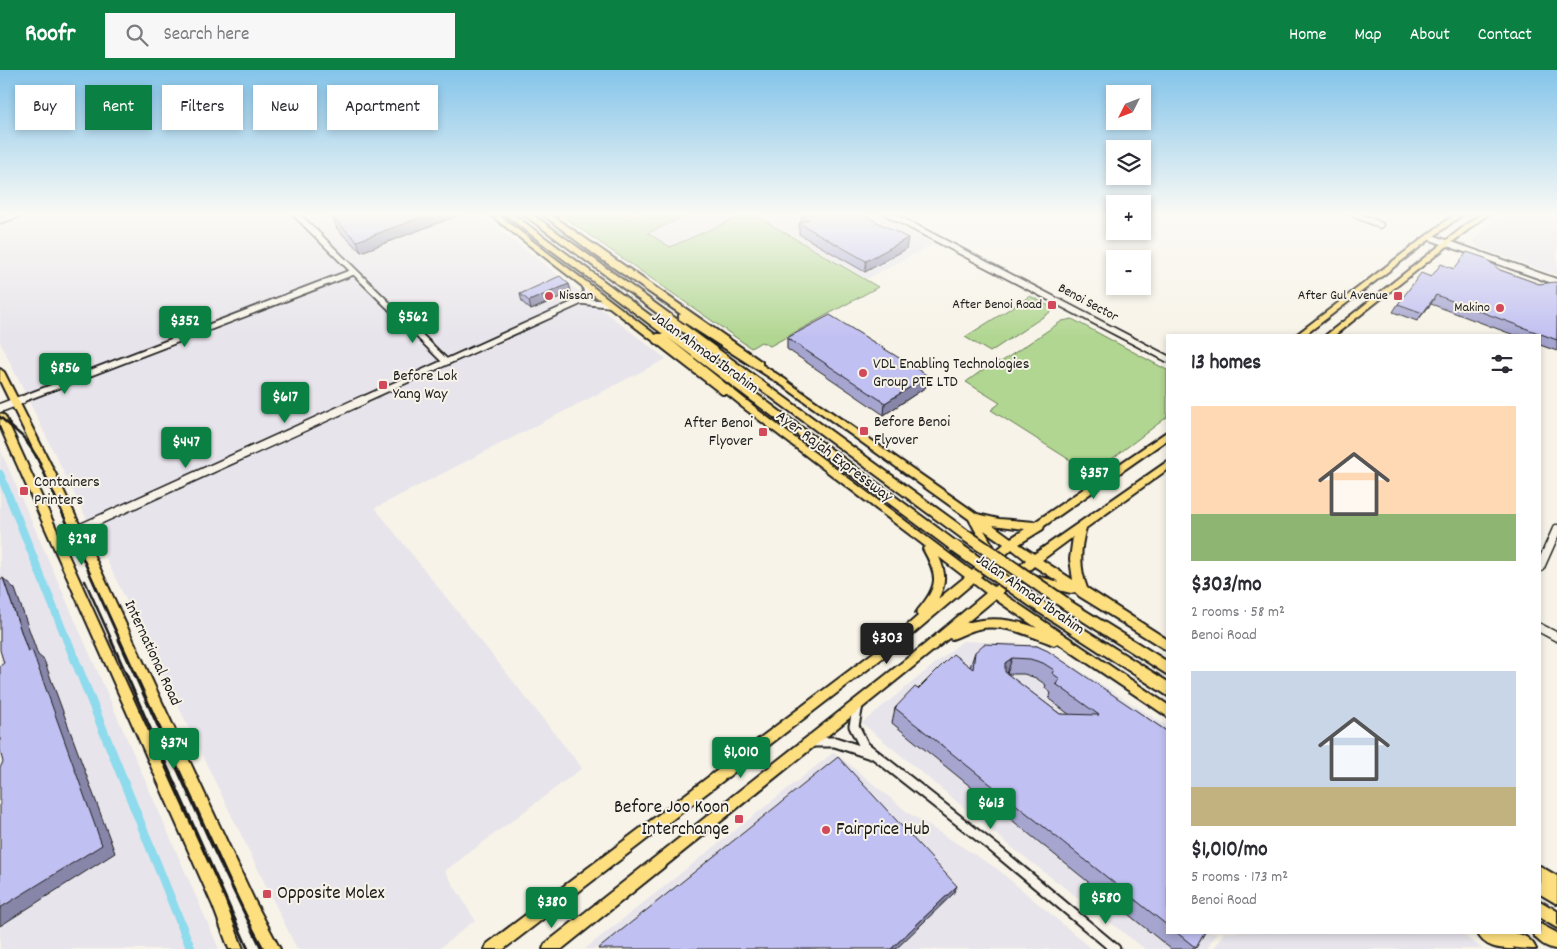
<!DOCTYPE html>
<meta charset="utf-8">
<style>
body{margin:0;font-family:Dekko,sans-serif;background:#f7f7f7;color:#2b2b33;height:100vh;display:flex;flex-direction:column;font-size:19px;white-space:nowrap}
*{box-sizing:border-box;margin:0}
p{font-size:16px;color:#7c7c81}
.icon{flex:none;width:28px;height:28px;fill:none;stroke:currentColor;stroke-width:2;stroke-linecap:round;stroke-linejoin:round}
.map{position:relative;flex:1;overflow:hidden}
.drawer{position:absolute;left:1166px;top:264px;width:375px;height:600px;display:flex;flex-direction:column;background:#fff;border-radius:0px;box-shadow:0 2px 8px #0003}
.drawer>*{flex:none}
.banner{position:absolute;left:15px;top:15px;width:475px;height:45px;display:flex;gap:10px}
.needle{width:32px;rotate:228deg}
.buttons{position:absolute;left:1106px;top:15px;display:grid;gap:10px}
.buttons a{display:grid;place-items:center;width:45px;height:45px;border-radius:0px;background:#fff;box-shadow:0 2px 8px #0003;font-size:25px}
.price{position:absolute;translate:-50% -42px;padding:0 11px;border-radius:5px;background:#0b8043;color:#fff;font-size:16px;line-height:32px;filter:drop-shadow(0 1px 2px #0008)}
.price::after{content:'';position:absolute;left:50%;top:30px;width:15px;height:11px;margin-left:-8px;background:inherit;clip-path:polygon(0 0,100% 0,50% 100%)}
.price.on{background:#222;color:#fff}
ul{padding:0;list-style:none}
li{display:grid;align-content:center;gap:10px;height:265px;padding:0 25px}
li span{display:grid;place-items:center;height:155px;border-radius:0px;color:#555}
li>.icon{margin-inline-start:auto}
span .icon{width:90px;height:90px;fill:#fffc;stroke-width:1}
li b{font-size:21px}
h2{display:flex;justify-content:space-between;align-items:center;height:60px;padding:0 25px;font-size:21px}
.tag{padding:0 18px;border-radius:0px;background:#fff;box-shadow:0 2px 8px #0003;font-size:18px;line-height:45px}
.tag.on{background:#0b8043;color:#fff}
header{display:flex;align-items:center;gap:30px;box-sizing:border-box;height:70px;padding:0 25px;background:#0b8043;color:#fff}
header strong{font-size:24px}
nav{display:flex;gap:28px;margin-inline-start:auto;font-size:18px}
.search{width:350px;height:45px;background:#f7f7f7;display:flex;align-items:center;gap:12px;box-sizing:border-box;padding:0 18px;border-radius:0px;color:#7c7c81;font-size:19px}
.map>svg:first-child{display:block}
.built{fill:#e7e4eb}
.green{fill:#b1d691;stroke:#667956}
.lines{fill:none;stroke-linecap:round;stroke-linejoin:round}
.canal-far1{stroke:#8edbed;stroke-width:8}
.canal{stroke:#8edbed;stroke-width:9}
.minor-far2-casing{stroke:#1c1c1c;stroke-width:9}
.minor-far1-casing{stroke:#1c1c1c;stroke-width:11}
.minor-casing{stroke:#1c1c1c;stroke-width:13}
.major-casing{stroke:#1c1c1c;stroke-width:4}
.highway-casing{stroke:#1c1c1c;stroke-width:4}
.minor-far2{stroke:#f7f3e8;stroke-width:5.5}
.minor-far1{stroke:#f7f3e8;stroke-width:8}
.minor{stroke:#f7f3e8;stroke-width:9}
.major{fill:#fddf80;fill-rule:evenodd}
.highway{fill:#fddf80;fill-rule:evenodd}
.rail-far1{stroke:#1c1c1c;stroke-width:2.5}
.rail{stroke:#1c1c1c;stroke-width:3}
.highway-bridge-casing{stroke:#1c1c1c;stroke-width:15;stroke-linecap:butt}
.highway-bridge{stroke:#fddf80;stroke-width:11}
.wall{fill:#a6a5d0;stroke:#1c1c1c;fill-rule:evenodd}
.shaded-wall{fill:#8786a9;stroke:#1c1c1c}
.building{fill:#c1c0f2;stroke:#1c1c1c;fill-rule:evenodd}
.poi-dot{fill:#d1495b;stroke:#f7f3e8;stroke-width:2}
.labels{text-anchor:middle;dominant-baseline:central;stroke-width:4;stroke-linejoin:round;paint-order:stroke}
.far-poi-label{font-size:14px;fill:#1c1c1c;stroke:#f7f3e8;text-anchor:end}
.far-street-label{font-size:14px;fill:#1c1c1c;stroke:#f7f3e8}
.street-label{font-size:16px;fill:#1c1c1c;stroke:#f7f3e8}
.poi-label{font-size:16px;fill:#1c1c1c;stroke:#f7f3e8;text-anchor:start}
.near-poi-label{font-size:19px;fill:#1c1c1c;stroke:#f7f3e8;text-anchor:start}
</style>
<header>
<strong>Roofr</strong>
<div class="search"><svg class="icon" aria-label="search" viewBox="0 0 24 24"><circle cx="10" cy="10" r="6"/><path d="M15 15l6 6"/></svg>Search here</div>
<nav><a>Home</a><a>Map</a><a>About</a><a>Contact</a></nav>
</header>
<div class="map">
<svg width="1557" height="879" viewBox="0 0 1557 879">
<rect width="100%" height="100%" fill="#f7f3e8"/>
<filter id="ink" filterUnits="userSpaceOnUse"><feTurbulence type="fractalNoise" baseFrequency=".02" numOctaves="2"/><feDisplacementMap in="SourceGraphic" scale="10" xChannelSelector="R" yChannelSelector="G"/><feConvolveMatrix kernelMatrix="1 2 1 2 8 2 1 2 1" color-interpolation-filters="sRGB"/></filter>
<g filter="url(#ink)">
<path class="built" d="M0,144H479L666,289L375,438L582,698L445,801L475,850L439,879H297L0,272Z
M692,144H742L670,176L649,163Z
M755,144H877L933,174L867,209Z
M1503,144H1557V205L1479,178L1472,171Z
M0,379L219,879H0Z
M963,571L1040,575L1167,656L1168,862L1217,863L1207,879H1145L1014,779L862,653Z
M834,682L910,744L996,798L1092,879H585Z
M1224,862L1460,863L1483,879H1214Z"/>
<path class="green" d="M559,144H690L648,163L670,177L745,144H753L878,217L770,276L761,272L751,278Z
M1030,226L1055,239L990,282L965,267Z
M1072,249L1167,300V347L1092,404L991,340L1000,333L966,312L995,291L1001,292L1062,251Z"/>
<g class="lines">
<path class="canal-far1" d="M0,404L67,571"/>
<path class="canal" d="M67,570L191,879"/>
<g class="minor-far2-casing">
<path id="minor-far2" d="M296,144L446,292
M889,144L1168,289
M1355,144L1380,155
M0,150L19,144
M1430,167L1557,212
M581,231L587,222L585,215
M17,331L353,202
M360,331L581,231L609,234"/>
</g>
<g class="minor-far1-casing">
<path id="minor-far1" d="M0,338L21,330
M55,470L363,330
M1540,497L1557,459
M1540,558L1557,567"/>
</g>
<g class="minor-casing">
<path id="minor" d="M858,635L854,656L864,676L995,779L1115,879
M812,672H835L871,684"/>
</g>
<g class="major-casing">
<path id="major" d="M489,144H497L728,320L729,322L728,324H722Z
M542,144H550L762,292V296H756L594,184Z
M1455,144H1463L1305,265H1296Z
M1480,144H1488L1335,265H1326Z
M0,299L4,302L60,413L255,832L280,879H265L245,842L50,413L0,311Z
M775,303L977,444L999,449L1035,452L1168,361V369L1044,456L1043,459L1019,474L1034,484L1168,391V399L1086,458C1080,478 1079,498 1087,518L1168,570V581L1079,526L1075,522L1071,523L1017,510L1002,523L1168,635V647L1058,573L1054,575C1029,566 1005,553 978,559C969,561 961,566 952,569L949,568L562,879H543L545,874L924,575L986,523L973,513L902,573L504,879H485L487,874L894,567L918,546L916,543L918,540C939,515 938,506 923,479L925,476L741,336L740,334L741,332H747L972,501L989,486L969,449L772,308L771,306L772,304ZM993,455L1025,459L1011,468ZM984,460L1004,474L996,481ZM1073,467L1070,489L1073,510L1042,490ZM1012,479L1026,490L1014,501L992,497ZM939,487L965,507L938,529C946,514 946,503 939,487ZM1034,496L1059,512L1026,503ZM984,503L1005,508L994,517L980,507ZM995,529L1037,558C1013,549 991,546 966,553Z
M0,343L5,346L224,829L243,879H229L213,836L0,356Z
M1540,796L1557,806V821L1540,811Z
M1477,862C1492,862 1508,863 1514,879C1500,879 1484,878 1477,862Z"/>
</g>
<g class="highway-casing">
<path id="highway" d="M504,144H513L958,473L960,476L958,479H950L667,267L756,338L755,340H747L655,266L657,264H663Z
M523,144H532L971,463L973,466L971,469H963Z
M682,244L786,310L788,312L786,314H780L679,249V245Z
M1065,528L1168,592V605L1061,537L1059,533L1061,529Z
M1041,532L1168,612V626L1037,541L1035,537L1037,533Z
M1540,807L1557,817V834L1540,824Z
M1540,831L1557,841V858L1540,848Z
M1540,854L1557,863V879C1548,879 1536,871 1532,862H1540Z
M1495,862C1511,862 1529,862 1536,879C1521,879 1502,879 1495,862Z"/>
</g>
<use href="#minor-far2" class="minor-far2"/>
<use href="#minor-far1" class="minor-far1"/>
<use href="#minor" class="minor"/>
<use href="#major" class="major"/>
<use href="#highway" class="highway"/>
<path class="rail-far1" d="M0,347L23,367L37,387L120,571
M85,511L112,571"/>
<path class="rail" d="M111,570L248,879
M119,570L214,780L262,879"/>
<g class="highway-bridge-casing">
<path id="highway-bridge" d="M967,466L1065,533
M954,476L1041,537"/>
</g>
<use href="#highway-bridge" class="highway-bridge"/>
</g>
<path class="wall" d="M462,144L361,182L337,159L333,148Z
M802,144L864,145L906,179L865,202L799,164V153H801Z
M1454,199L1500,200L1539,214L1557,213V281L1540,275V265H1514L1431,234L1417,251L1393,242L1398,234L1431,207Z
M569,214L571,222L531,240L522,232L520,224Z
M787,268L926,317L884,345L787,279Z
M1037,576L1168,662V862H1205L1195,879H1171L892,653L895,638L918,619L970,597L975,582ZM1007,604H1024L1036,608L1046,615L1045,618L1051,623L1049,629L1070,645L1060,644Z"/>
<path class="shaded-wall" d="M430,144H462L361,182L357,171Z
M908,168L906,179L865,202L866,191Z
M569,214L571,222L531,240L529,231Z
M1436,225L1431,234L1417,251L1423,243Z
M928,306L926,317L884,345L885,333Z
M3,508L15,519L38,585L44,590L115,783L0,856V838L28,582Z
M1012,588L1007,604L999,609L1005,593Z
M957,816L953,824L896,879H891Z"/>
<path class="building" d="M344,144H430L357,171L333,148Z
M802,144H862L908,168L866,191L799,153L809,149Z
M1467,182L1485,188L1500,200L1539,214L1555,212L1557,213V270L1436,225L1423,243L1398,234L1421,203L1431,207L1441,194L1454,199Z
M560,206L569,214L529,231L520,224Z
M830,245L928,306L885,333L787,268Z
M3,508L28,582L32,580L102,775L0,838V698L3,692L0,680V596L4,593L0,580V509Z
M984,574L1037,576L1048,581L1168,662V856L895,638L915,617L918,619L953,584L973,599L975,582ZM1012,588L1030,589L1043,593L1054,600L1052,603L1060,609L1056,614L1099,645L1060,644L1005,602V593Z
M838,687L957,816L891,879H598Z
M1176,862H1205L1196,878Z"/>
</g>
<linearGradient id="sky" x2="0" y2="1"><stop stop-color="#84c4ea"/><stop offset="0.54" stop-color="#fbfaf5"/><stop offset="1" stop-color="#fbfaf5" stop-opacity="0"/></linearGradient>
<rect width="1557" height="267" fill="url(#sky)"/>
<g class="poi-dot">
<circle cx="549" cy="226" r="5"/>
<rect x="1393" y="221" width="10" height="10" rx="2.5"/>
<rect x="1047" y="230" width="10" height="10" rx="2.5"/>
<circle cx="1500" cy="238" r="5"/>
<circle cx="863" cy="303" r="5"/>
<rect x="378" y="310" width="10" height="10" rx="2.5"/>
<rect x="859" y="356" width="10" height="10" rx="2.5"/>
<rect x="758" y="357" width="10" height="10" rx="2.5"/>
<rect x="19" y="416" width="10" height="10" rx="2.5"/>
<rect x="734" y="744" width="10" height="10" rx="2.5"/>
<circle cx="826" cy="760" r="5"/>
<rect x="262" y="819" width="10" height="10" rx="2.5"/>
</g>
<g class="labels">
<g class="far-poi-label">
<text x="559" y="226" text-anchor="start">Nissan</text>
<text x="1388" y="226">After Gul Avenue</text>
<text x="1042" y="235">After Benoi Road</text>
<text x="1490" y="238">Makino</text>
</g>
<g class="far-street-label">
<text transform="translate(1088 233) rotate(28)">Benoi Sector</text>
</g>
<g class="street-label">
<text transform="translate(705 283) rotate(36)">Jalan Ahmad Ibrahim</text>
<text transform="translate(834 387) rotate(37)">Ayer Rajah Expressway</text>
<text transform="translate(1030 525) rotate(35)">Jalan Ahmad Ibrahim</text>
<text transform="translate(152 583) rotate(65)">International Road</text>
</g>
<g class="poi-label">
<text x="873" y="294">VDL Enabling Technologies<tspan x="873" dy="18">Group PTE LTD</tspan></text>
<text x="393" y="306">Before Lok<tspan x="393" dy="18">Yang Way</tspan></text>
<text x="874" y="352">Before Benoi<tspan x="874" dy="18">Flyover</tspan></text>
<text x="753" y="353" text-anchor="end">After Benoi<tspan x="753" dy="18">Flyover</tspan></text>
<text x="34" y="412">Containers<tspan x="34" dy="18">Printers</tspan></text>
</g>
<g class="near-poi-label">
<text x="729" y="738" text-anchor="end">Before Joo Koon<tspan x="729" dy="22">Interchange</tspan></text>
<text x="836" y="760">Fairprice Hub</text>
<text x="277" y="824">Opposite Molex</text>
</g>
</g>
</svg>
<div class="buttons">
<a><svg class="needle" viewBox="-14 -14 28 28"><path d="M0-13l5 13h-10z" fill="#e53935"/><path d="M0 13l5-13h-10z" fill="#7c7c81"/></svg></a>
<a><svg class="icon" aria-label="layers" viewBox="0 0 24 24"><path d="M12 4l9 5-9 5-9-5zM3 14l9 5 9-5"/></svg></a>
<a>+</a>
<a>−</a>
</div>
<b class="price" style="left:413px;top:274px">$562</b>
<b class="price" style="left:185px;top:278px">$352</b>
<b class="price" style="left:65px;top:325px">$856</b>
<b class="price" style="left:285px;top:354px">$617</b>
<b class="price" style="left:186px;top:399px">$447</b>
<b class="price" style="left:1094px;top:430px">$357</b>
<b class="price" style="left:82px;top:496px">$298</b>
<b class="price on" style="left:887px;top:595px">$303</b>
<b class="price" style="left:174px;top:700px">$374</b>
<b class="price" style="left:741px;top:709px">$1,010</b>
<b class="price" style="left:991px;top:760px">$613</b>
<b class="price" style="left:1106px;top:855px">$580</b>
<b class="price" style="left:552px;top:859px">$380</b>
<div class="banner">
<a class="tag">Buy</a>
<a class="tag on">Rent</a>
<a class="tag">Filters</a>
<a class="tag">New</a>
<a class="tag">Apartment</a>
</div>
<section class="drawer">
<h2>13 homes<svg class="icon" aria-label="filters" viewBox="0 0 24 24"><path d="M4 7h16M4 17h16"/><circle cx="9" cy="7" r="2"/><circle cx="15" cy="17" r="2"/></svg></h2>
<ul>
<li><span style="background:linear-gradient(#ffd9b3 70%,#8fb573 0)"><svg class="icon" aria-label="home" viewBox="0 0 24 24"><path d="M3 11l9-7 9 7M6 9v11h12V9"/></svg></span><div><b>$303/mo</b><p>2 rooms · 58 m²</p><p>Benoi Road</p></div></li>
<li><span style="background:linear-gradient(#c9d6e8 75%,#c2b280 0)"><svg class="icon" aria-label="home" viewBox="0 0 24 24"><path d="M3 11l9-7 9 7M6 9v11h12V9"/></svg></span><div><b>$1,010/mo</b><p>5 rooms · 173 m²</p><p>Benoi Road</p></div></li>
</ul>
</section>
</div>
